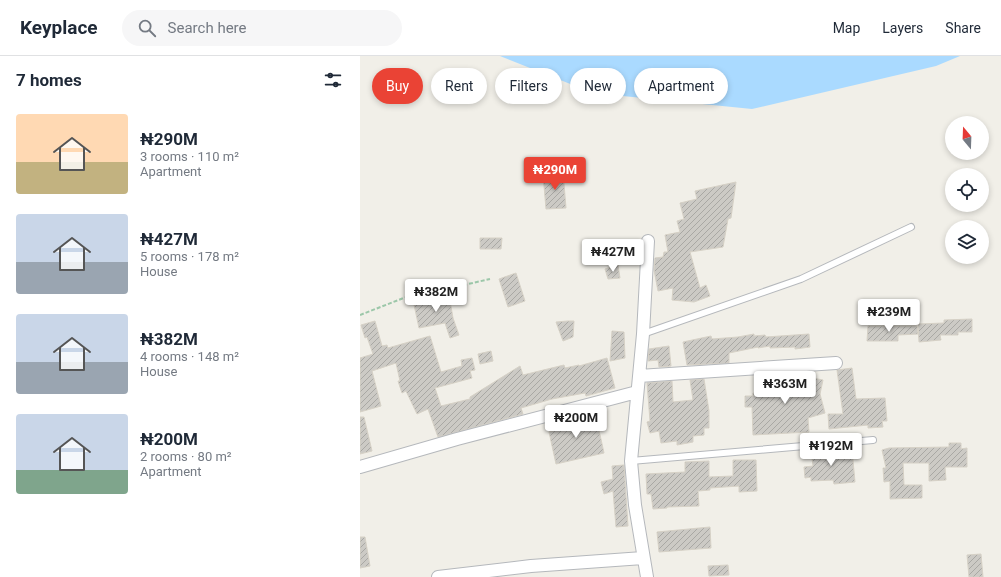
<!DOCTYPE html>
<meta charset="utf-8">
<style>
body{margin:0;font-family:Roboto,sans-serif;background:#f6f6f7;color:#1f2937;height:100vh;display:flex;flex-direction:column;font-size:15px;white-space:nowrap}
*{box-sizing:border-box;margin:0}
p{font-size:13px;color:#747a83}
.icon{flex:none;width:22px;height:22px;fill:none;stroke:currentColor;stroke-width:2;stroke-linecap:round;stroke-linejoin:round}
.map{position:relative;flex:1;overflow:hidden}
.side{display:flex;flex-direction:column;background:#fff;width:360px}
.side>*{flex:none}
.hud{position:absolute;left:12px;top:12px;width:380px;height:36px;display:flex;gap:8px}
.needle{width:26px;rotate:341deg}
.tools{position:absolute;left:585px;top:60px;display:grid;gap:8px}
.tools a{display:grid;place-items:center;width:44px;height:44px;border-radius:50%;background:#fff;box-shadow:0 2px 6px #0003;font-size:20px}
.price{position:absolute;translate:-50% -34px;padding:0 9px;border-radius:4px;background:#fff;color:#222;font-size:13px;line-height:26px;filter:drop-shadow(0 1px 2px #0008)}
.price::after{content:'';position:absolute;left:50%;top:24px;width:12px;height:9px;margin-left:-6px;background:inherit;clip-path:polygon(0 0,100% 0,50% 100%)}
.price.current{background:#ea4335;color:#fff}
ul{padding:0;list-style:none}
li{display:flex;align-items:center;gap:12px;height:100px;padding:0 16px}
li span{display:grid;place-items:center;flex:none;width:112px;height:80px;border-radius:4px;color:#555}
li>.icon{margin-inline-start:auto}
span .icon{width:48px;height:48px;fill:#fffc;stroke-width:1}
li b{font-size:17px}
h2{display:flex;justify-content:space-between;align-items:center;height:48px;padding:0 16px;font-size:17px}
.chip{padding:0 14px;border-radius:18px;background:#fff;box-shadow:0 2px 6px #0003;font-size:14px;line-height:36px}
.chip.current{background:#ea4335;color:#fff}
header{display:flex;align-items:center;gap:24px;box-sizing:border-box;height:56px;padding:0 20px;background:#fff;border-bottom:1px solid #e0e1e3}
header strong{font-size:19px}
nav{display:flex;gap:22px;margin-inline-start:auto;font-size:14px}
.search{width:280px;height:36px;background:#f6f6f7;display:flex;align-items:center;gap:10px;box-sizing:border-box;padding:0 14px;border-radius:22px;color:#747a83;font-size:15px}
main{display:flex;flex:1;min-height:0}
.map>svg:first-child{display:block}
.water{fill:#aadaff}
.building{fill:url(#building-hatch);stroke:#d6d1c6}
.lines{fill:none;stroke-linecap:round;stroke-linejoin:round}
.lane-casing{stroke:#b5b8bc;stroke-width:8}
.street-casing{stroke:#b5b8bc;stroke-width:14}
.path{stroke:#9cc7a9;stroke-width:2;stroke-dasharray:4 2;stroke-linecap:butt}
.lane{stroke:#fff;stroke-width:6}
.street{stroke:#fff;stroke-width:12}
</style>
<header>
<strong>Keyplace</strong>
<div class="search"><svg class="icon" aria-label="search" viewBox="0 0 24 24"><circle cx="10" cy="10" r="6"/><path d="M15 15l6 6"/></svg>Search here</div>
<nav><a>Map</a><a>Layers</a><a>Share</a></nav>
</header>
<main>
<section class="side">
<h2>7 homes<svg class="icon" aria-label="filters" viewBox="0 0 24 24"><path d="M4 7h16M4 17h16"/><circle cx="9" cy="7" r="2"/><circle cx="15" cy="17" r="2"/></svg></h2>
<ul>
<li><span style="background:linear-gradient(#ffd9b3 60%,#c2b280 0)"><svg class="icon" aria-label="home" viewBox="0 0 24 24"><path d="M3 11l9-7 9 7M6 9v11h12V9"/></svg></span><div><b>₦290M</b><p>3 rooms · 110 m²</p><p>Apartment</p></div></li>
<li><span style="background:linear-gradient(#c9d6e8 60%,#9aa5b1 0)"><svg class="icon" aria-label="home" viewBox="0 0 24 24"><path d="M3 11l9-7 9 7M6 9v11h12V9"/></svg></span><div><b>₦427M</b><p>5 rooms · 178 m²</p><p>House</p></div></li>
<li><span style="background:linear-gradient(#c9d6e8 60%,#9aa5b1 0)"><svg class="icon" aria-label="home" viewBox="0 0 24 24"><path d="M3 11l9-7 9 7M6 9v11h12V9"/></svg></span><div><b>₦382M</b><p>4 rooms · 148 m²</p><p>House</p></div></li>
<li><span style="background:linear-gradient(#c9d6e8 70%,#7fa58c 0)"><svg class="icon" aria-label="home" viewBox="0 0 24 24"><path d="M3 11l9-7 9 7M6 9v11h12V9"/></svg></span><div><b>₦200M</b><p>2 rooms · 80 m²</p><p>Apartment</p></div></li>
</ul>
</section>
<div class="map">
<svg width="641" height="521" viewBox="0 0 641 521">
<defs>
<pattern id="building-hatch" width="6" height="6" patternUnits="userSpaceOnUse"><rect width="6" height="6" fill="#cccac5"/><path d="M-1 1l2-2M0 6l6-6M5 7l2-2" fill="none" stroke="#a9a8a4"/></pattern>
</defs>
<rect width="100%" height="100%" fill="#f1efe8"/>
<path class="water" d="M140,0H600L576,10L392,53L233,37Z"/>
<path class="building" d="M203,116L206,152L186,153L183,118Z
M376,126L371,162L368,163L363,191L330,196L340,232L346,229L350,240L334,246L312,244L313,232L298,235L294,214L295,202L303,201L304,196H308L305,179L320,176L317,165L324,163L320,147L337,143L335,135Z
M120,182H142L141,193H120Z
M258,209L260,222L248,223L245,213Z
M156,217L165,245L148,251L139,223Z
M89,239L93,262L99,279L90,282L85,267L59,272L53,244L68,240L69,243Z
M612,263V276H598V279H580L581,284L559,286L558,268L584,267V264Z
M15,265L22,290L27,289L28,292L70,280L81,316L102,310L101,304L112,302L115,314L110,315L112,322L75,332L81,350L110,343V341L160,310L163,319L204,309L205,312L219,309V310L247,302L255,332L226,340L225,337L192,343L161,352L163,358L78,381L68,353L57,358L46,335L42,337L38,325H40L36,307L12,315L21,350L0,356V302L13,298L7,281L5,282L1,269Z
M208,265H214L213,281L203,285L196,266Z
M508,270H557L558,278L538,279V285H507Z
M252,275L264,276L265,302L250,305Z
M394,278V280L405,279L406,281L449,278L450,291L435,293V291L410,292V290L398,292V291L369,297V307L327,309L323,286L351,280L352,283L378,281Z
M309,290L311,310L299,311L298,304L288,305L289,293Z
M131,295L133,305L120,308L118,298Z
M492,312L496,343L525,342L527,365H522L523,371L508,372V369L469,373L468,358H483L477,314Z
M436,320H442L463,324L460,338L465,357L448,362L449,376L393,379L392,351H385V340H393V337H397V321H414V328L436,326Z
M344,323L349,355V372H344V379L333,380V386L317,389V385L301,387L299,375L290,377L287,366L290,365L287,327L312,325L313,346L333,344L330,324Z
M230,356L232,366L237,365L244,397L196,408L189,376L197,374L195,365Z
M0,361H4L12,395L0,398Z
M589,387H601V393L607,392V411H585L586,424L569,425V407H543L544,429H562V442L530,443V425L524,426L523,412H526L522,394L529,392L589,391Z
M465,393V397L492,394L495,426L474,428L473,424L451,425V421L445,422L444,411L453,410L451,394Z
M373,404H396L397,435L379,436V430L350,432V434L338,435L339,450L307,451V452L293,453L291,438H287L286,418L325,416V406L349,405V421L373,420Z
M264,409L268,470L256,471L253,435L244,438L241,426L253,423L252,410Z
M350,471L351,492L299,496L297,476Z
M0,481H5L10,510L0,512Z
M621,498L623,521H609L607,499Z
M368,509L369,519L349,520L348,510Z"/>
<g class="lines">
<g class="lane-casing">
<path id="lane" d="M283,278L441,223L551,171
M271,405L513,384"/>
</g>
<g class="street-casing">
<path id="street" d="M279,320L476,307
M0,411L97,383L277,336
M78,521L171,510L283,502
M287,521L275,449L271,405L283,278L288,185"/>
</g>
<path class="path" d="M0,259L59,236L104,229L130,223"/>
<use href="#lane" class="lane"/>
<use href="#street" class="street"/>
</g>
</svg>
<div class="tools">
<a><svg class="needle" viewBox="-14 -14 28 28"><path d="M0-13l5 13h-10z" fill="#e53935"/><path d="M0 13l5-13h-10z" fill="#747a83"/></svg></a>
<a><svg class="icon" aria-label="locate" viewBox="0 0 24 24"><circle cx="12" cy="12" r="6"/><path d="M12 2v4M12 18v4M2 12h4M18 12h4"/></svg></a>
<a><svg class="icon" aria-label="layers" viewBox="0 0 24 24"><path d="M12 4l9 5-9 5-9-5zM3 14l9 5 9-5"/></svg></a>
</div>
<b class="price current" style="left:195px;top:135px">₦290M</b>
<b class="price" style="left:253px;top:217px">₦427M</b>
<b class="price" style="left:76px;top:257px">₦382M</b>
<b class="price" style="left:529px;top:277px">₦239M</b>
<b class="price" style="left:425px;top:349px">₦363M</b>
<b class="price" style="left:216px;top:383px">₦200M</b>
<b class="price" style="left:471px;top:411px">₦192M</b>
<div class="hud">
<a class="chip current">Buy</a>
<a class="chip">Rent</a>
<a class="chip">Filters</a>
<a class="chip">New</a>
<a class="chip">Apartment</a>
</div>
</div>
</main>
